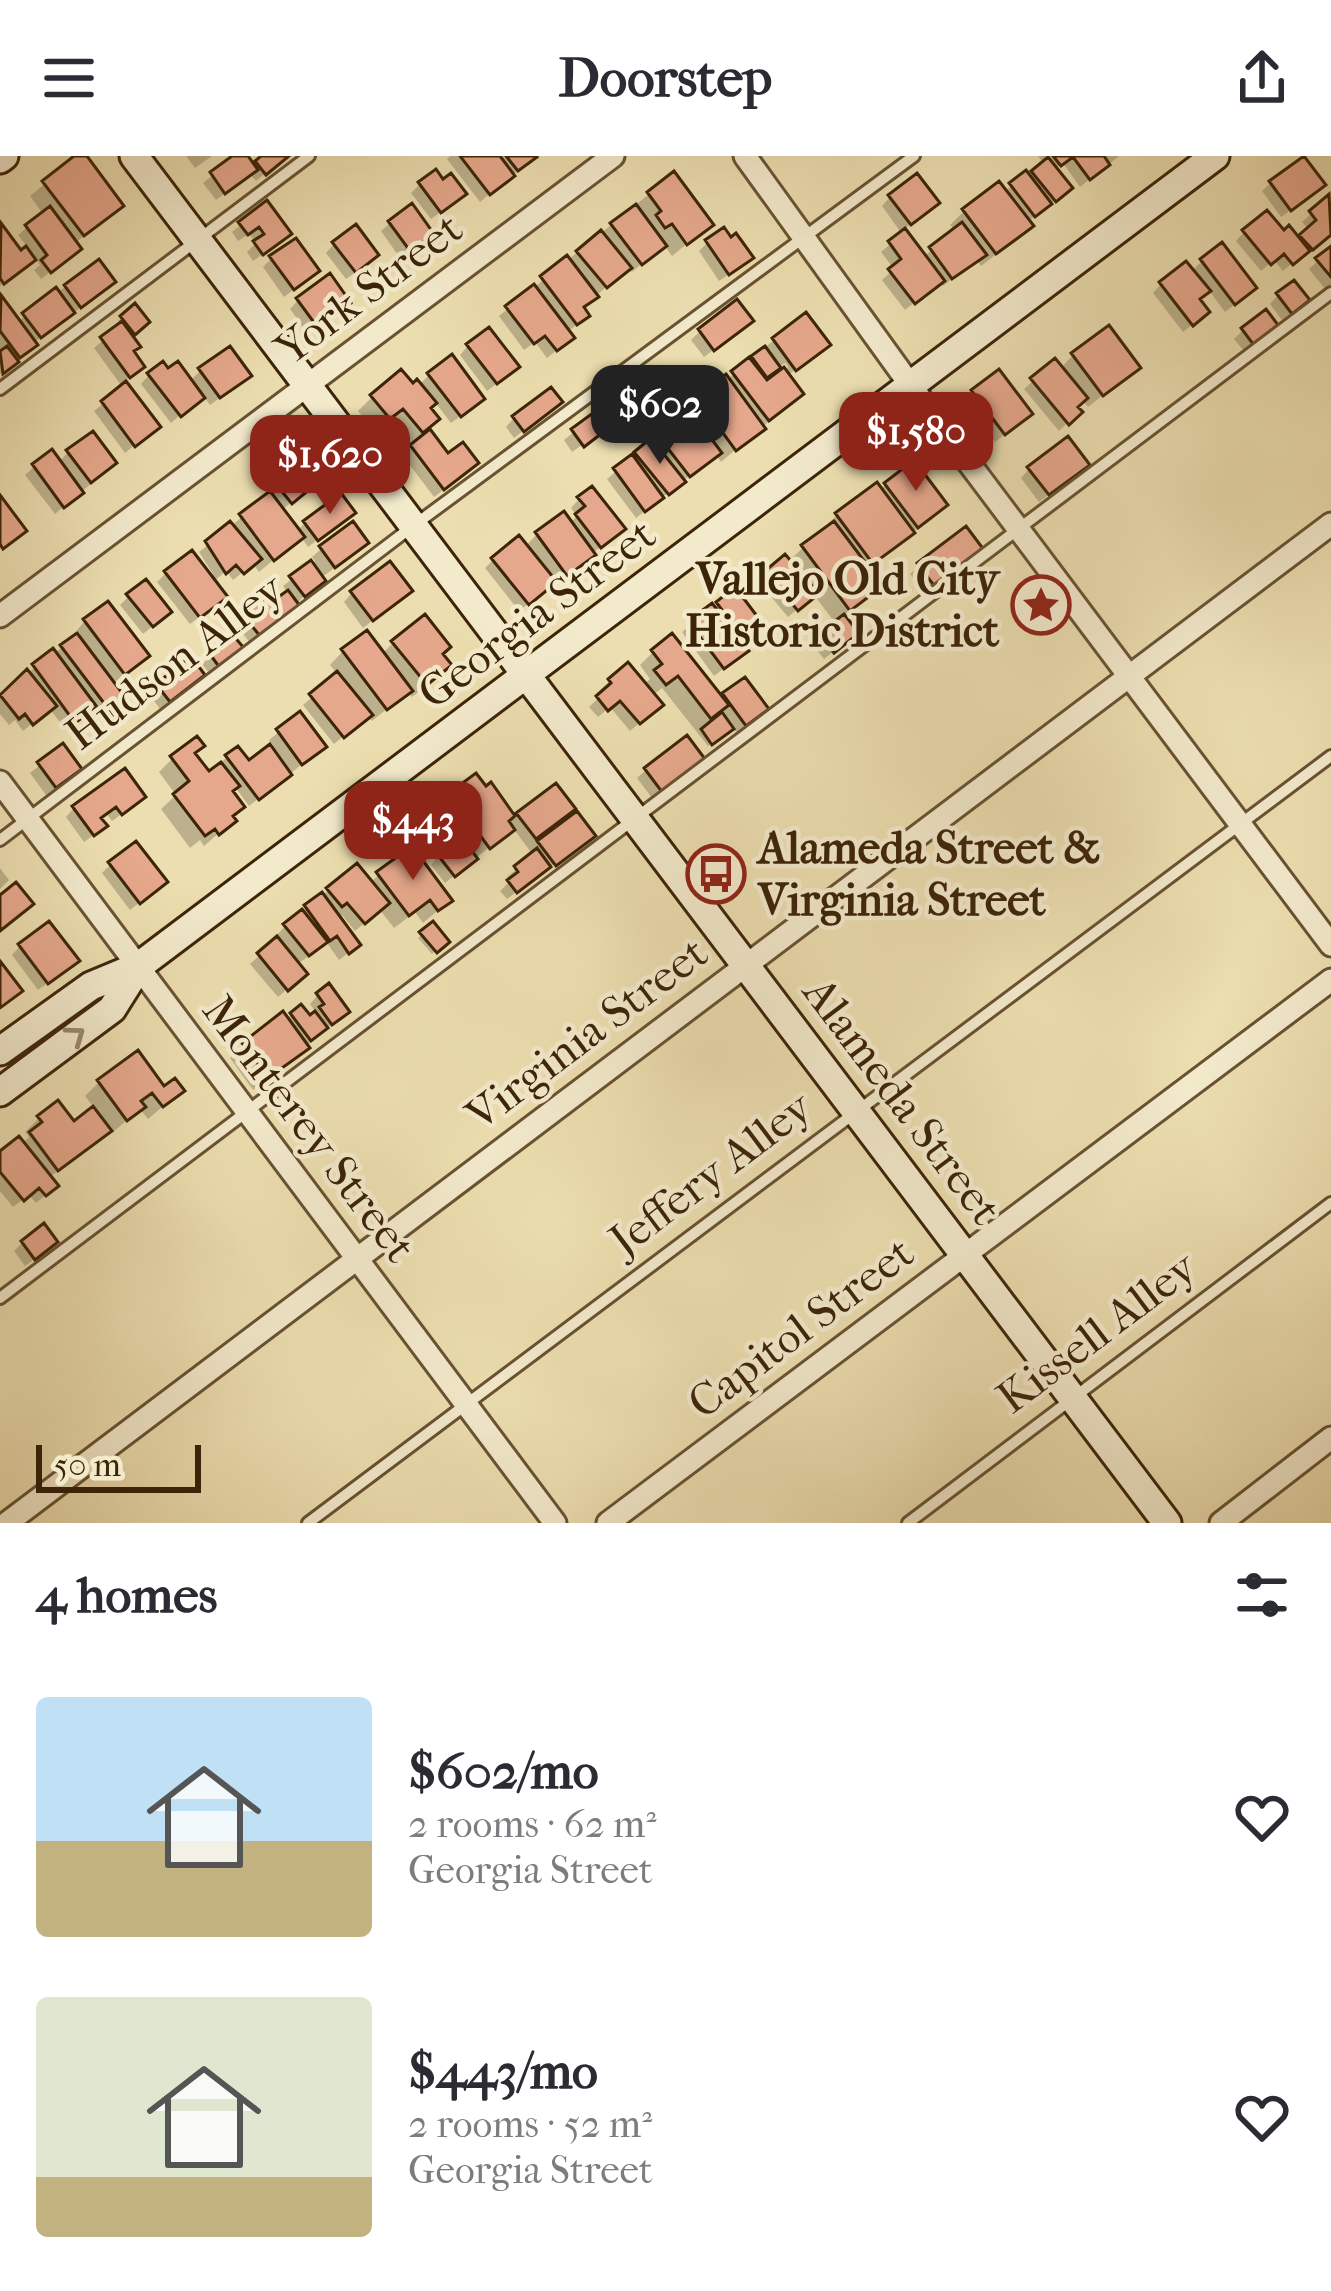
<!DOCTYPE html>
<meta charset="utf-8">
<style>
body{margin:0;font-family:"IM FELL French Canon",serif;background:#f7f7f7;color:#2b2b33;height:100vh;display:flex;flex-direction:column;font-size:45px;white-space:nowrap}
*{box-sizing:border-box;margin:0}
p{font-size:39px;color:#7c7c81}
.icon{flex:none;width:66px;height:66px;fill:none;stroke:currentColor;stroke-width:2;stroke-linecap:round;stroke-linejoin:round}
.map{position:relative;height:1367px;overflow:hidden}
.drawer{display:flex;flex-direction:column;background:#fff;flex:1}
.drawer>*{flex:none}
.scale{position:absolute;left:36px;bottom:30px;width:165px;box-sizing:border-box;padding-left:12px;border:6px solid #3c2408;border-top:0;font-size:33px;line-height:42px;white-space:nowrap;color:#3c2408;-webkit-text-stroke:9px #f3eacc;paint-order:stroke}
.price{position:absolute;translate:-50% -102px;padding:0 27px;border-radius:24px;background:#8f2418;color:#fff;font-size:39px;line-height:78px;filter:drop-shadow(0 3px 6px #0008)}
.price::after{content:'';position:absolute;left:50%;top:72px;width:36px;height:27px;margin-left:-18px;background:inherit;clip-path:polygon(0 0,100% 0,50% 100%)}
.price.on{background:#222;color:#fff}
ul{padding:0;list-style:none}
li{display:flex;align-items:center;gap:36px;height:300px;padding:0 36px}
li span{display:grid;place-items:center;flex:none;width:336px;height:240px;border-radius:12px;color:#555}
li>.icon{margin-inline-start:auto}
span .icon{width:144px;height:144px;fill:#fffc;stroke-width:1}
li b{font-size:51px}
h2{display:flex;justify-content:space-between;align-items:center;height:144px;padding:0 36px;font-size:51px}
header{display:flex;justify-content:space-between;align-items:center;height:156px;padding:0 36px;background:#fff;font-size:54px;font-weight:700}
.map>svg:first-child{display:block}
.shadow{fill:#0003;fill-rule:evenodd}
.building{fill:#e6a88c;stroke:#3c2408;stroke-width:3}
.lines{fill:none;stroke-linecap:round;stroke-linejoin:round}
.lane-casing{stroke:#685232;stroke-width:16}
.street-casing{stroke:#685232;stroke-width:27}
.secondary-casing{stroke:#3c2408;stroke-width:33}
.lane{stroke:#f3eacc;stroke-width:10}
.street{stroke:#f3eacc;stroke-width:21}
.secondary{stroke:#f3eacc;stroke-width:27}
.oneway{stroke:#98876a}
.labels{text-anchor:middle;dominant-baseline:central;stroke-width:9;stroke-linejoin:round;paint-order:stroke}
.street-label{font-size:45px;fill:#3c2408;stroke:#f3eacc}
.poi-label{font-size:45px;font-weight:bold;fill:#3c2408;stroke:#f3eacc;text-anchor:end}
</style>
<header><svg class="icon" aria-label="menu" viewBox="0 0 24 24"><path d="M4 6h16M4 12h16M4 18h16"/></svg>Doorstep<svg class="icon" aria-label="share" viewBox="0 0 24 24"><path d="M12 15V3M7 8l5-5 5 5M5 13v7h14v-7"/></svg></header>
<div class="map">
<svg width="1331" height="1367" viewBox="0 0 1331 1367">
<rect width="100%" height="100%" fill="#ecdeb0"/>
<filter id="stains"><feTurbulence type="fractalNoise" baseFrequency=".00167" numOctaves="4"/><feColorMatrix values="0 0 0 0 .2 0 0 0 0 .09 0 0 0 0 .02 0 0 0 .5 -.17"/></filter>
<radialGradient id="worn" r=".72"><stop offset=".6" stop-color="#630" stop-opacity="0"/><stop offset="1" stop-color="#630" stop-opacity=".3"/></radialGradient>
<path class="shadow" d="M79,0H83L121,50L74,88L70,101L41,123L34,114L40,109L35,102L0,130V72L20,98L28,92L18,79L43,58L30,40Z
M186,0H212L195,12Z
M237,0H245L253,12L266,0H286L256,25L250,18L216,44L203,27Z
M450,0H536L480,46L447,3Z
M1038,0H1119L1080,31L1063,7L1054,14L1061,40L1027,66L1030,70L1016,83L981,110L977,104L943,130L940,126L905,154L882,124L894,113L881,96L902,78L882,50L890,41L927,55L903,74L923,101L955,75L950,69L964,55L1004,36L1025,19L1028,22L1044,8Z
M1271,27L1313,38L1281,61L1262,35Z
M420,28L454,46L431,63L411,37Z
M649,38L710,69L672,100L664,89L632,116L629,111L581,153L578,168L567,176L562,190L547,202L535,186L524,194L499,160Z
M1328,43L1331,75L1283,115L1274,104L1261,115L1236,85L1244,76L1283,78L1297,84L1309,74L1302,66Z
M266,48L279,86L253,105L247,96L256,87L249,78L238,85L232,76Z
M390,67L421,86L400,102L381,75Z
M707,87L741,110L719,125L699,95Z
M334,88L367,108L346,123L326,97Z
M1331,93V130L1326,134L1309,113Z
M271,103L307,123L284,141L263,111Z
M1202,105L1245,141L1225,156L1208,133L1197,144L1198,164L1183,176L1153,137L1161,128L1191,116Z
M98,107L104,134L33,187L0,218V143L17,166Z
M1278,139L1297,153L1282,164L1270,148Z
M298,144L339,155L308,178L290,153Z
M134,152L146,166L129,180L132,219L123,226L157,271L125,297L94,255L123,232L94,192L122,169L118,165Z
M741,173L704,201L691,184L700,175Z
M1243,174L1266,177L1243,194L1234,183Z
M774,184L818,197L787,220L792,246L721,306L716,299L636,362L607,323L650,287L654,291L689,262L684,256L698,242L727,224ZM785,207L788,211L766,229L762,223Z
M468,190L507,220L487,235L460,199Z
M1073,199L1137,212L1088,251L1082,244L1075,251L1079,256L1059,275L1024,233L1054,206L1060,213Z
M200,215L239,228L210,249L203,239L171,267L141,228L149,219L189,226Z
M999,217L1021,266L995,286L964,245Z
M429,219L473,251L451,267L435,246L427,253L426,273L448,302L467,316L434,341L403,300L411,292L388,264L375,275L358,255L372,241L419,229Z
M641,247L572,296L564,284L596,258L598,261L604,256Z
M551,254L514,282L506,271L514,262Z
M68,296L105,316L55,358L25,319L34,311L58,307Z
M305,298L314,327L281,355L297,375L305,367L343,365L308,391L301,381L259,416L253,408L233,424L226,415L213,426L215,449L190,468L157,426L166,417L213,418L199,396L269,339L265,333Z
M1029,313L1077,317L1039,346L1021,322Z
M886,329L936,358L866,413L879,430L842,461L847,485L824,503L812,488L836,468L814,439L788,461L758,425L788,406L837,359Z
M579,343L613,381L519,455L485,412L493,404L525,391L537,378L570,367L577,360L571,352Z
M321,393L356,396L321,422L287,458L250,487L237,470L288,437L283,430L315,405L312,401Z
M971,402L925,437L910,418L919,410Z
M352,437L400,443L363,472L344,446Z
M128,441L160,464L143,478L120,449Z
M718,448L750,477L738,486L736,503L714,520L682,476Z
M85,465L138,509L112,528L117,555L103,565L92,551L65,573L50,553L23,575L15,564L9,569L0,558V538L80,478L77,474Z
M232,482L231,501L210,518L202,508Z
M393,487L440,498L435,523L412,541L408,536L372,565L368,560L334,588L303,549L338,519L330,509L343,495L382,498Z
M653,496L720,544L724,540L756,561L736,576L732,570L708,590L662,532L652,540L651,557L630,575L610,551L598,561L589,551L604,537L601,533L610,525L643,529L650,523L640,509Z
M193,528L160,553L149,538L158,530Z
M300,559L314,599L249,650L235,631L229,636L233,665L204,690L200,684L190,692L161,653L176,639L159,616L172,603L192,598L208,619L227,601L248,608L273,589L269,584Z
M63,591L70,621L46,639L30,617Z
M692,611L652,642L637,622L646,614Z
M476,621L485,634L490,630L514,663L556,631L592,680L507,743L500,735L510,725L507,721L533,699L513,672L445,727L431,709L436,703L417,678L440,658L437,653L451,639Z
M134,649L112,665L106,657L98,663L95,678L84,686L66,661L74,652Z
M411,694L449,745L423,767L415,756L394,772L380,754L355,775L342,759L338,762L348,797L339,804L327,787L296,809L295,826L278,841L250,808L279,782L277,779L285,770L328,735L369,727Z
M110,709L155,734L130,754L102,717Z
M0,712L9,724L0,733Z
M432,770L446,785L432,798L418,782Z
M20,790L67,813L38,834L12,799Z
M318,839L337,864L253,934L230,902L244,889L301,853L309,864L317,858L310,848Z
M99,926L181,935L148,963L140,953L112,977L110,973L49,1022L47,1038L36,1047L29,1039L13,1051L0,1035V999L22,988L29,981L25,976L39,962L73,969L95,953L85,940Z
M22,1087L46,1095L25,1110L14,1095Z"/>
<path class="building" d="M74,0H87L124,50L84,80L42,25Z
M232,0H248L258,14L225,38L210,16Z
M261,0H289L266,19L255,5Z
M460,0H500L515,20L490,39Z
M506,0H536L537,1L518,15Z
M1053,0H1104L1110,9L1090,24L1073,1L1061,10Z
M1304,0L1326,29L1291,55L1269,25Z
M1048,1L1073,32L1056,46L1031,15Z
M436,13L443,23L451,17L467,38L441,57L418,26Z
M1026,14L1052,48L1035,61L1009,27Z
M674,15L714,69L687,89L672,68L665,72L656,59L661,55L647,36Z
M917,17L940,47L911,69L888,39Z
M999,25L1034,70L996,98L962,53Z
M1329,38L1331,79L1313,94L1299,79L1316,64L1309,55Z
M267,44L292,78L263,99L253,85L264,78L259,71L248,79L238,66Z
M412,47L434,78L410,95L388,65Z
M636,48L667,90L642,109L610,67Z
M50,50L82,93L51,117L41,104L47,99L25,69Z
M1267,54L1284,74L1289,69L1310,95L1293,109L1284,98L1271,109L1242,74Z
M962,66L987,99L952,123L929,91Z
M1,67L21,94L26,90L36,104L4,128L0,122Z
M356,68L379,99L356,117L332,86Z
M724,71L731,81L736,77L754,102L729,119L705,84Z
M905,72L945,125L915,148L888,113L901,103L888,85Z
M601,74L632,112L607,132L576,95Z
M296,82L320,115L294,134L269,100Z
M1222,86L1257,132L1235,149L1200,103Z
M1331,90V121L1315,102Z
M567,99L599,141L584,151L590,160L577,169L540,120Z
M99,103L116,126L81,152L64,129Z
M1186,105L1211,135L1200,143L1210,156L1193,170L1159,126Z
M330,117L351,147L318,172L296,142Z
M1294,124L1310,144L1292,158L1276,137Z
M534,128L575,182L557,195L545,180L534,188L505,150Z
M56,131L75,157L41,182L22,157Z
M1,139L38,189L20,202L0,175Z
M737,143L754,165L714,195L698,173Z
M135,147L150,166L135,179L120,160Z
M1266,153L1278,169L1253,188L1241,172Z
M806,156L831,189L796,215L772,182Z
M122,165L141,191L134,195L145,211L130,222L100,181Z
M1109,169L1141,212L1103,240L1071,197Z
M489,171L520,211L497,228L466,188Z
M7,190L19,206L3,218L0,195Z
M230,190L252,220L220,242L198,212Z
M765,190L781,212L767,222L751,200Z
M452,198L485,243L461,261L427,217Z
M749,201L767,224L784,211L804,238L769,265L731,215Z
M1055,202L1088,242L1078,251L1083,256L1069,269L1030,222Z
M163,205L168,212L178,205L205,242L181,261L147,217Z
M401,213L413,227L417,223L437,247L431,252L440,263L423,277L403,253L390,263L370,239Z
M999,213L1033,258L1005,279L971,234Z
M726,218L766,273L736,295L696,240Z
M642,223L654,238L614,269L602,254Z
M126,225L161,271L135,291L101,245Z
M551,231L563,246L524,276L512,260Z
M697,252L703,261L698,265L722,297L690,321L659,281Z
M597,254L610,271L584,291L571,273Z
M430,273L448,297L463,286L479,307L444,334L410,289Z
M93,275L117,307L91,327L66,294Z
M1068,280L1090,309L1049,339L1027,311Z
M651,282L686,326L669,339L634,296Z
M52,293L84,337L64,352L32,308Z
M306,294L327,319L292,348L271,322Z
M632,298L664,342L645,356L613,312Z
M914,304L948,349L918,372L884,327Z
M877,326L915,377L873,408L835,357Z
M592,330L626,373L601,392L575,358L585,350L577,341Z
M270,335L305,381L274,405L239,358Z
M341,337L356,357L318,385L303,365Z
M0,339L27,375L3,393L0,388Z
M564,355L596,399L567,420L535,376Z
M230,365L262,403L244,418L236,409L226,418L205,385Z
M353,365L369,387L335,412L319,390Z
M834,365L883,430L850,455L801,389Z
M966,370L984,394L935,431L917,407Z
M519,379L557,426L529,449L491,402Z
M192,394L228,441L200,462L164,415Z
M785,398L819,438L798,455L765,415Z
M311,404L326,425L305,441L289,420Z
M390,405L413,435L373,465L350,435Z
M146,423L172,456L153,471L126,438Z
M735,431L763,468L744,483L716,446Z
M288,434L300,450L260,480L243,459L272,437L277,442Z
M108,445L150,500L125,519L83,463Z
M712,447L749,495L724,513L688,465Z
M425,458L451,491L443,498L452,509L427,529L391,485Z
M844,458L859,477L834,497L819,477Z
M367,474L413,535L387,554L341,493Z
M77,477L129,546L113,559L60,489Z
M672,477L729,549L711,563L678,520L666,529L654,514L662,508L651,494Z
M232,478L244,492L220,512L209,497Z
M53,492L97,551L75,567L32,508Z
M191,500L205,519L170,546L156,528Z
M628,506L664,549L640,568L620,545L608,555L596,540L611,527L608,523Z
M27,513L57,550L33,569L25,558L19,563L0,539Z
M337,515L373,559L344,582L309,538Z
M745,521L769,553L746,570L722,537Z
M300,555L327,591L302,609L276,573Z
M722,556L734,573L712,589L701,573Z
M687,579L705,603L662,636L644,612Z
M197,580L205,590L195,597L209,615L221,606L240,630L233,635L245,651L233,660L237,665L219,679L215,673L205,680L173,638L189,625L170,600Z
M63,587L82,613L56,632L37,606Z
M270,588L292,619L259,644L225,599L238,590L249,604Z
M125,612L146,641L122,659L116,651L101,662L108,670L94,680L72,650Z
M476,617L486,630L491,626L515,660L509,665L515,674L490,693L449,637Z
M556,627L576,653L536,683L516,657Z
M441,654L478,703L455,721L437,698L444,693L424,667Z
M577,655L596,680L556,710L537,685Z
M136,685L168,726L140,748L108,706Z
M412,690L453,745L438,755L430,744L409,760L376,716Z
M537,692L551,711L517,737L507,724L518,716L514,710Z
M357,707L390,747L365,768L347,747L342,751L326,732Z
M16,726L34,748L0,775V739Z
M322,736L361,789L349,798L337,780L330,785L304,749Z
M302,753L328,786L309,800L283,768Z
M49,765L80,805L48,828L18,788Z
M433,765L450,786L437,797L419,776Z
M277,780L308,818L288,835L257,797Z
M0,805L23,835L0,852Z
M329,827L350,856L332,869L319,851L324,848L316,837Z
M301,848L310,859L315,855L328,872L311,885L290,857Z
M283,855L310,892L268,922L242,887Z
M138,894L164,930L175,922L185,935L163,951L152,937L141,945L146,951L127,965L97,924Z
M58,944L74,965L93,950L112,975L58,1015L29,976L42,966L37,960Z
M19,980L59,1030L46,1040L39,1032L24,1045L0,1016V995Z
M44,1067L58,1086L35,1104L21,1085Z"/>
<g class="lines">
<g class="lane-casing">
<path id="lane" d="M0,233L309,0
M0,684L413,370L914,0
M0,1142L1331,137
M308,1367L1331,600
M908,1367L1331,1047"/>
</g>
<g class="street-casing">
<path id="street" d="M745,0L911,230L1331,789
M0,460L613,0
M0,626L555,1367
M7,1367L1331,368
M608,1367L1331,824
M1221,1367L1331,1282"/>
</g>
<g class="secondary-casing">
<path id="secondary" d="M134,0L1167,1367
M0,3L4,0
M0,895L91,830L139,810L1215,0
M0,936L112,853L139,810"/>
</g>
<use href="#lane" class="lane"/>
<use href="#street" class="street"/>
<use href="#secondary" class="secondary"/>
</g>
<defs><path id="oneway-chevron" d="M-2-3.5L2.5 0L-2 3.5" fill="none" stroke-width="1.6" stroke-linecap="round" stroke-linejoin="round" transform="scale(3)"/></defs>
<use class="oneway" href="#oneway-chevron" transform="translate(76 879) rotate(-36)"/>
<defs>
<g id="sight-ring" transform="scale(3)"><circle r="9.5" fill="#f3eacc" stroke="#8f2418" stroke-width="1.5"/><path d="M0-6L1.8-2.2L6-1.7L2.9 1.2L3.7 5.4L0 3.3L-3.7 5.4L-2.9 1.2L-6-1.7L-1.8-2.2Z" fill="#8f2418"/></g>
<g id="bus-ring" transform="scale(3)"><circle r="9.5" fill="#f3eacc" stroke="#8f2418" stroke-width="1.5"/><path d="M-5-6H5V4H4V6H2V4H-2V6H-4V4H-5ZM-3.5-4V0h7V-4ZM-3.5 1.2v1.5H-2V1.2ZM2 1.2v1.5H3.5V1.2Z" fill="#8f2418"/></g>
</defs>
<g fill-rule="evenodd">
<use href="#sight-ring" x="1041" y="449"/>
<use href="#bus-ring" x="716" y="718"/>
</g>
<g class="labels">
<g class="street-label">
<text transform="translate(369 133) rotate(-37)">York Street</text>
<text transform="translate(537 458) rotate(-37)">Georgia Street</text>
<text transform="translate(175 506) rotate(-37)">Hudson Alley</text>
<text transform="translate(587 878) rotate(-37)">Virginia Street</text>
<text transform="translate(902 945) rotate(53)">Alameda Street</text>
<text transform="translate(309 973) rotate(53)">Monterey Street</text>
<text transform="translate(711 1018) rotate(-37)">Jeffery Alley</text>
<text transform="translate(801 1172) rotate(-37)">Capitol Street</text>
<text transform="translate(1097 1177) rotate(-37)">Kissell Alley</text>
</g>
<g class="poi-label">
<text x="999" y="423">Vallejo Old City<tspan x="999" dy="52">Historic District</tspan></text>
<text x="758" y="692" text-anchor="start">Alameda Street &amp;<tspan x="758" dy="52">Virginia Street</tspan></text>
</g>
</g>
<rect width="100%" height="100%" filter="url(#stains)"/>
<rect width="100%" height="100%" fill="url(#worn)"/>
</svg>
<div class="scale">50 m</div>
<b class="price on" style="left:660px;top:311px">$602</b>
<b class="price" style="left:916px;top:338px">$1,580</b>
<b class="price" style="left:330px;top:361px">$1,620</b>
<b class="price" style="left:413px;top:727px">$443</b>
</div>
<section class="drawer">
<h2>4 homes<svg class="icon" aria-label="filters" viewBox="0 0 24 24"><path d="M4 7h16M4 17h16"/><circle cx="9" cy="7" r="2"/><circle cx="15" cy="17" r="2"/></svg></h2>
<ul>
<li><span style="background:linear-gradient(#bfe0f5 60%,#c2b280 0)"><svg class="icon" aria-label="home" viewBox="0 0 24 24"><path d="M3 11l9-7 9 7M6 9v11h12V9"/></svg></span><div><b>$602/mo</b><p>2 rooms · 62 m²</p><p>Georgia Street</p></div><svg class="icon" aria-label="heart" viewBox="0 0 24 24"><path d="M12 20l-8-8c-3-5 5-10 8-4 3-6 11-1 8 4z"/></svg></li>
<li><span style="background:linear-gradient(#dfe7d0 75%,#c2b280 0)"><svg class="icon" aria-label="home" viewBox="0 0 24 24"><path d="M3 11l9-7 9 7M6 9v11h12V9"/></svg></span><div><b>$443/mo</b><p>2 rooms · 52 m²</p><p>Georgia Street</p></div><svg class="icon" aria-label="heart" viewBox="0 0 24 24"><path d="M12 20l-8-8c-3-5 5-10 8-4 3-6 11-1 8 4z"/></svg></li>
</ul>
</section>
